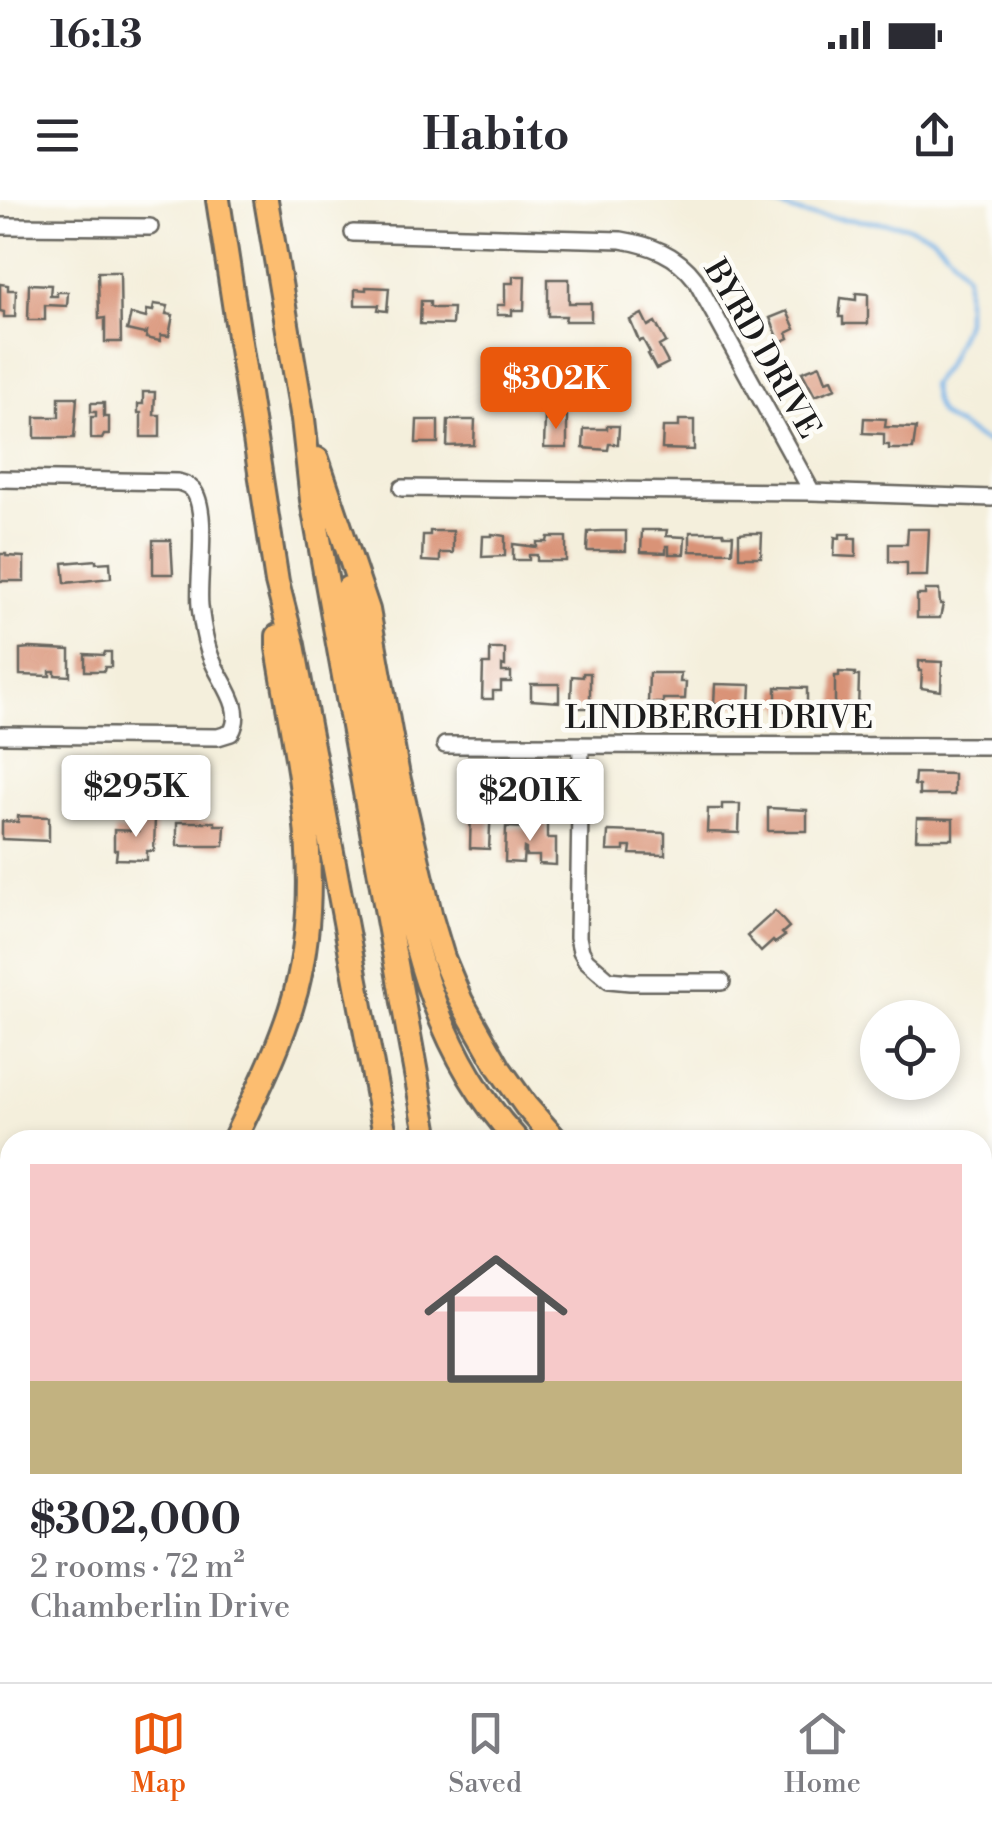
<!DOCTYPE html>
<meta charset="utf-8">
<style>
body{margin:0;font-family:"Libre Bodoni",serif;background:#f7f7f7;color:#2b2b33;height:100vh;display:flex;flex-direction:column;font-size:38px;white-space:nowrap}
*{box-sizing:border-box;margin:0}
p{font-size:32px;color:#7c7c81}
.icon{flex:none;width:55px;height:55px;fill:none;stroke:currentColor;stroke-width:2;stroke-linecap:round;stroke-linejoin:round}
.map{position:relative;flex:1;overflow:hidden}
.panel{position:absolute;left:0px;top:930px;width:992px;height:552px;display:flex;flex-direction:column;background:#fff;border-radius:30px 30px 0 0;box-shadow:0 5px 15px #0003}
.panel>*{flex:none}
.tools{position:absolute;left:860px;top:800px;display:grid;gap:20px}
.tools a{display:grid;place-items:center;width:100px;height:100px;border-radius:50%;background:#fff;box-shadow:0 5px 15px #0003;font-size:50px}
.price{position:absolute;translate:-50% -85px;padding:0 22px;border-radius:10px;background:#fff;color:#222;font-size:32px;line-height:65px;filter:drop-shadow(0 2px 5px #0008)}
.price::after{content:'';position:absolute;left:50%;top:60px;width:30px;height:22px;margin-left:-15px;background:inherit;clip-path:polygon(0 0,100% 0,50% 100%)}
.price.current{background:#ea580c;color:#fff}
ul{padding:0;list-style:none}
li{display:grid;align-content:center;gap:20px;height:530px;padding:0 30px}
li+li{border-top:2px solid #e1e1e2}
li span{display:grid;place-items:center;height:310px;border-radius:0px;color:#555}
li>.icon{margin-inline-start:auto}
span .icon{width:180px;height:180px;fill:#fffc;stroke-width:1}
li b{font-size:42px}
.status{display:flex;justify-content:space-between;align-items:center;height:70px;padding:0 50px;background:#fff;direction:ltr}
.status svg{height:28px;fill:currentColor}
header{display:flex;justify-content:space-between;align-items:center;height:130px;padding:0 30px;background:#fff;font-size:45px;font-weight:700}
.menu{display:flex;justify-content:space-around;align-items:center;height:140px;border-top:2px solid #e1e1e2;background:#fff;font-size:28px;color:#7c7c81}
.menu a{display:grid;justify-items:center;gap:5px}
.menu .current{color:#ea580c}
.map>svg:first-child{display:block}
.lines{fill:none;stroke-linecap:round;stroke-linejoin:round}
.stream{stroke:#75b2e7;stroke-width:4}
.building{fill:#d99377}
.minor-casing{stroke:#68665f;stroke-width:20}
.highway-casing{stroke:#68665f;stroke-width:28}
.minor{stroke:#fff;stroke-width:15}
.highway{stroke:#fcbd6f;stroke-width:22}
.labels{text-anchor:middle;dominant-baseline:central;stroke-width:9;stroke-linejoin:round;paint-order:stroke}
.street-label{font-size:32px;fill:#1c1c1c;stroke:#fdfcf7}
</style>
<div class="status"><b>16:13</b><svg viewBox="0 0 49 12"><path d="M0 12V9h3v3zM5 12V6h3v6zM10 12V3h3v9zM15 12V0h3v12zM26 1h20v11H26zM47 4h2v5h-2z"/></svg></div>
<header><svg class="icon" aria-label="menu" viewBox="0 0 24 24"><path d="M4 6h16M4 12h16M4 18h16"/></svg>Habito<svg class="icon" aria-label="share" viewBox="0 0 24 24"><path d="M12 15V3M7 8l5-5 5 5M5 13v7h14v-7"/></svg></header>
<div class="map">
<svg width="992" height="1482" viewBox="0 0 992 1482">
<rect width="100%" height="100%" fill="#fdfcf7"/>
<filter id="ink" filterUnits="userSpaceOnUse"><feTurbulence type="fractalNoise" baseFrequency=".01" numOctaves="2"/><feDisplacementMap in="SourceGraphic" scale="20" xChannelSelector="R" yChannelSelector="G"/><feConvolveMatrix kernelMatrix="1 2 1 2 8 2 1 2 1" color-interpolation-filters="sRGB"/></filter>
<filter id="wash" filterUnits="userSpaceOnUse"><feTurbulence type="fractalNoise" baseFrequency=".0048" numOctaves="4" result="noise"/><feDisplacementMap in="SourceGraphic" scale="40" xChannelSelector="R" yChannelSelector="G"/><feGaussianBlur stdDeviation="2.25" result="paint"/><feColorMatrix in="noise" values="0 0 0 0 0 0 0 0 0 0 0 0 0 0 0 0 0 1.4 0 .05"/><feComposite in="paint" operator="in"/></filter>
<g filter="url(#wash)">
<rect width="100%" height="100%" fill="#f4efdc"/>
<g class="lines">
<path class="stream" d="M760,0L806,15L903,25L932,36L951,55L966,75V121L946,165L931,185C937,224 943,214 970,233C979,239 982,241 992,244"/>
</g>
<g id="blocks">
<path class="building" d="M98,72H120L121,142H105V118L99,119Z
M513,76H525L524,110H512V115H497V105H505V83H513Z
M548,79H569V103H591V121H565L566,116H548Z
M0,84L8,85V90H16L15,117H4V112L0,111Z
M29,84L51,85L50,96H57V92H68L67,106L45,105V120H28Z
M366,87L389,88L387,111L378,110L379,105H355V89L366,90Z
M856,93L868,94V124H843V117H839L841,98L856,100Z
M421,101H430V106L435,108H453L452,125L420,124Z
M154,104L168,106L166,114L173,115L169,136L161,135L160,141L146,138L147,132L144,134L127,130L131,114L146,118L147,110L153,111Z
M787,111L795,129L787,133L789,138L780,142L770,118Z
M642,114L648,126L655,122L666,142L659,146L668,163L656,169L648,154L650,153L643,140L639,141L630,120Z
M820,165L826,181L832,179L836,188L815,196L802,172Z
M143,192H155L154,215H160V237H141V213H138V204H143Z
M59,197H77L74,238H35V217H59Z
M91,203H104V217H109V235H104L102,239H91V217H96V212H91Z
M545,216H567V248H544Z
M864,218L886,219L885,227L916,228L913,249H889V245H884V234L863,233Z
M417,220H438V243H416Z
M448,220H475L474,245L447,246Z
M679,220H694V250L662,249L663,227H679Z
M607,226H619L618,244H609L608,250L583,248L584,229H607Z
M908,329H929L927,376H907V363L889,362V344H907Z
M642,330H667L666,336L685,337L684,354H669V346H666V353L641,352Z
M430,331H453V353H440V362L422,361L423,335H430Z
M601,331H626V351H587L588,332Z
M690,332H723L724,335H733L732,352L690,351Z
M748,333H762L761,357H739V334Z
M492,334L505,336V356L482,357L483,336H492Z
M840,334H850L849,338H856V357L834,356L835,337L840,338Z
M548,337H566V361H537V355H529V360H513V344L537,347V342H547Z
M153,340H171L173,374H153Z
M0,354H6V356L24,357V381H0Z
M96,360V363L110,362L111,378L65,383L63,363Z
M925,390H939L940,404H943L940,418H917V395H925Z
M30,448L70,450V476L55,475V471H50V476L20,475V449Z
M490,449H505V466L502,465V472H511V482H501V491H493V499H482L483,464H490Z
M105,452H111V467H105L104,471H85V454L104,455Z
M919,461L942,462L941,491L921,488L922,471H919Z
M839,472L855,473V476H859L858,512L843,511V507H835V476H839Z
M583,473H590V502H588V508H574V502H571L572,476L583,477Z
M649,473H681L680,482H686L685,499H663V503H648Z
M531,484H559V502L531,500Z
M715,484L751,485L750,505L714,504Z
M776,487L807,488V506L800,505V511H783V505H776Z
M915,573L954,574V595H919V586L914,585Z
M722,604H740L739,633L707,632L708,609H722Z
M471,605L491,606L489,649L470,648Z
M768,608L807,610V631H768Z
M139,615L155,616L154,651H147V660L116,659L117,650H114V630L138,631Z
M18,616L49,617V641L2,639V621L18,622Z
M917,618L953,619V639H916Z
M527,621L547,622V638H556V665L539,664V656H526V649L524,648L523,663L505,662L506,627L527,628Z
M177,622H215V625H225L224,646H177Z
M608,631L665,633V655L630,654L631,647H624V651H607Z
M775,711L789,727L782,733L785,736L775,743L773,741L761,752L747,736Z
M0,998L10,1018V1064L0,1051Z"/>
</g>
</g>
<g filter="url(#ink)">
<use href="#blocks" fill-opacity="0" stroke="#68665f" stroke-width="2.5"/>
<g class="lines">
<g class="minor-casing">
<path id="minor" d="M0,26L150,27
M353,33L621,40C651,45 676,54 695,79L812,292
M0,279L178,282C184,284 187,284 192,289C210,308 197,379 200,406C202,424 205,443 212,460C221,483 246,508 231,533L218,537L0,535
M402,288L812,292L992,298
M445,545L992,546
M581,545L578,737L581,751L586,760L609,780L630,782H722"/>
</g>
<g class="highway-casing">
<path id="highway" d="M218,0L277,382L293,445L386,940
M266,0L303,219L312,300L428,940
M317,259L368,410L398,576L431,718L443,758L461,801L499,868L526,906L556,940
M348,388C357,453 371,518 383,582C406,711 424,840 517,940
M234,940C257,892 282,843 296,791C326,673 297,565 278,448V436
M982,1187L992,1189
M982,1244L992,1243
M0,1272L10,1257
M982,1391L992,1388
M121,1472L130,1482
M476,1472L478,1482
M525,1472L526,1482
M903,1472L908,1482
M61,1482L94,1472
M661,1482L698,1472
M883,1482V1472"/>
</g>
<use href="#minor" class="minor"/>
<use href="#highway" class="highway"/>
</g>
</g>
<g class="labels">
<g class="street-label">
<text transform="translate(762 149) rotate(60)">BYRD DRIVE</text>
<text x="719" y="518">LINDBERGH DRIVE</text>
</g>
</g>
</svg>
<div class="tools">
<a><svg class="icon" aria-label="locate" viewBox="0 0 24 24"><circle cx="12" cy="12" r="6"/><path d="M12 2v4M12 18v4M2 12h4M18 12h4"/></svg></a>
</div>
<b class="price current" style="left:556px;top:232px">$302K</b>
<b class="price" style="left:136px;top:640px">$295K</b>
<b class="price" style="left:530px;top:644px">$201K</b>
<section class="panel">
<ul>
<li><span style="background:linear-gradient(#f6c9c9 70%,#c2b280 0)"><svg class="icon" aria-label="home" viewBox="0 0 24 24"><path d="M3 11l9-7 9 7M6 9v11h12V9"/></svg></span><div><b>$302,000</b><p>2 rooms · 72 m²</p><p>Chamberlin Drive</p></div></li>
</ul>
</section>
</div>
<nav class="menu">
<a class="current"><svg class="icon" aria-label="map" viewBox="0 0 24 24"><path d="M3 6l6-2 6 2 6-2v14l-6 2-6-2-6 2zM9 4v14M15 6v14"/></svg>Map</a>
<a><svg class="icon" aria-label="saved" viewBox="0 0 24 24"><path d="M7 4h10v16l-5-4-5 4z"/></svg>Saved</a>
<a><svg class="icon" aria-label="home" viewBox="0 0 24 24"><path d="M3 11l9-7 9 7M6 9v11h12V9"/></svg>Home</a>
</nav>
